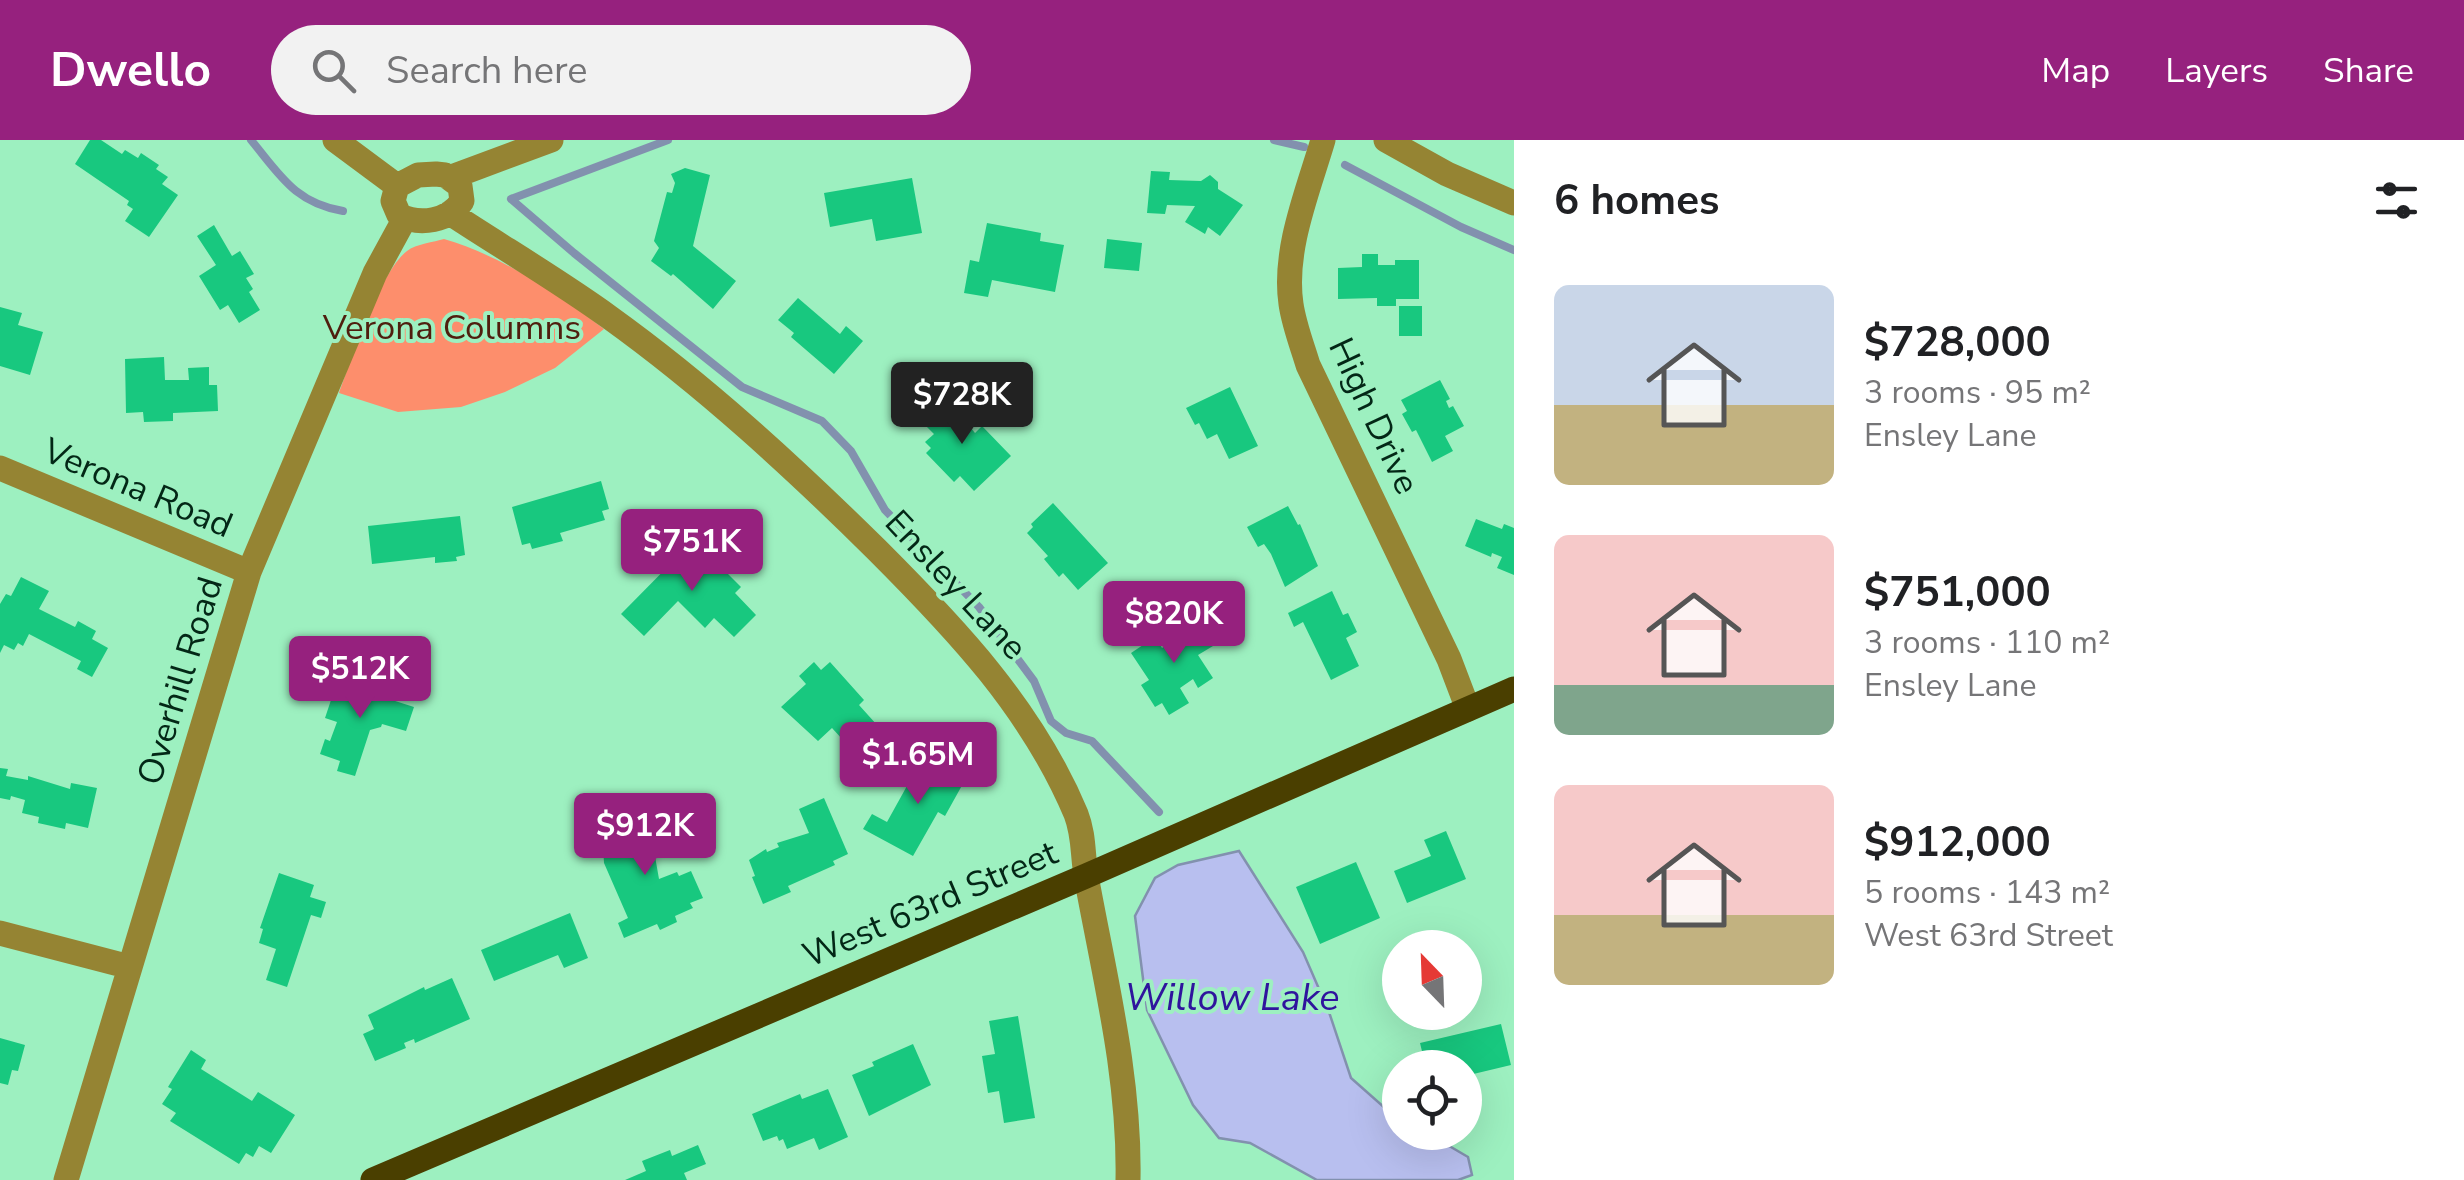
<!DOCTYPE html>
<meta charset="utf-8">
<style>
body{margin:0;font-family:"Nunito Sans",sans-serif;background:#f2f2f2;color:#202124;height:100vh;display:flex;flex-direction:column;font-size:38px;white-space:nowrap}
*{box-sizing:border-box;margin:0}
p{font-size:32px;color:#757577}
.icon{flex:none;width:55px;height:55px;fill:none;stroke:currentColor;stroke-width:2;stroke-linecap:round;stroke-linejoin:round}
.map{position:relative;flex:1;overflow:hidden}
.side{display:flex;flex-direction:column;background:#fff;width:950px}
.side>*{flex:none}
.needle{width:65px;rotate:337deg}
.tools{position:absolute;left:1382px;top:790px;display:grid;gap:20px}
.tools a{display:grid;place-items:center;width:100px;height:100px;border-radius:50%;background:#fff;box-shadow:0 10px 40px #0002;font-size:50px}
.price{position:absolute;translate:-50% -85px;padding:0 22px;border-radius:10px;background:#96217e;color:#fff;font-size:32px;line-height:65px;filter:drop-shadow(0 2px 5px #0008)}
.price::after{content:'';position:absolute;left:50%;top:60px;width:30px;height:22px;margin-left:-15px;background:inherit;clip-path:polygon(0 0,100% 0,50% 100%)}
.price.active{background:#222;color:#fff}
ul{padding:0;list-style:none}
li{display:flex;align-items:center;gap:30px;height:250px;padding:0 40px}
li span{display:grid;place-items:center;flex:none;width:280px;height:200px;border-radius:15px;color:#555}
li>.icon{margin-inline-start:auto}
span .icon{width:120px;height:120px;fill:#fffc;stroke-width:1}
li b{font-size:42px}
h2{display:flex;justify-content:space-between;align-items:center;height:120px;padding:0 40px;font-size:42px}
header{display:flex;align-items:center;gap:60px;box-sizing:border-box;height:140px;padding:0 50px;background:#96217e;color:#fff}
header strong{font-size:48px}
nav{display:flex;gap:55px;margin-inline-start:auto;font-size:35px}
.search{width:700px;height:90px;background:#f2f2f2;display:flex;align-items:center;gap:25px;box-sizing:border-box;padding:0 35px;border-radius:55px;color:#757577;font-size:38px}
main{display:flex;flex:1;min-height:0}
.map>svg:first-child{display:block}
.green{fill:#fd8e6c}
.water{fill:#b8bfef;stroke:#8291ae;stroke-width:2.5}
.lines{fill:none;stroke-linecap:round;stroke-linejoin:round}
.stream{stroke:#8291ae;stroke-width:8}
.building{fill:#18c87f}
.minor{stroke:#958433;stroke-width:25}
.major{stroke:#4a3f00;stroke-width:25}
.labels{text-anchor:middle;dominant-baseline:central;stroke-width:8;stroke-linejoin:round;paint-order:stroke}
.park-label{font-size:35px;fill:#4f1e0e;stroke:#9df0c0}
.street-label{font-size:35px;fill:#032716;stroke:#9df0c0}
.water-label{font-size:38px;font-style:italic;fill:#2f149d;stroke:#9df0c0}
</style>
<header>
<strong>Dwello</strong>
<div class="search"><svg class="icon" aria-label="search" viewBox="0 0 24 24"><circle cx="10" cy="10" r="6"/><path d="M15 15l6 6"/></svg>Search here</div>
<nav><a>Map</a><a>Layers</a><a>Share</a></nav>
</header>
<main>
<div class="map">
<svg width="1514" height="1040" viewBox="0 0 1514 1040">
<rect width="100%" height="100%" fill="#9df0c0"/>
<path class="green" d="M444,99C502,116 557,153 604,189L555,228L505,252L461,267L398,272L339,253C352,218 379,133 407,111C416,104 434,102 444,99Z"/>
<path class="water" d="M1239,711L1303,812L1329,872L1351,938L1386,969L1400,977V992L1427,993L1468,1017L1472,1035L1458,1040H1317L1250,1003L1219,998L1193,965L1147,870L1135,776L1155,738L1178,725Z"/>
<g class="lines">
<path class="stream" d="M251,0C280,35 295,63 343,71
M1274,0L1304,7
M1345,25L1461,87L1514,110
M511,59L574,113L742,247L822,281L851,311L885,370L979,467L1034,541L1051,581L1066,593L1092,601L1159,672
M511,59L668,0"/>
</g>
<path class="building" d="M90,0H101L122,14L125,10L138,18L141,13L159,25L156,29L168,37L162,44L178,55L149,97L125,81L133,69L127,65L129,61L75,24Z
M685,28L710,35L693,106L736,141L713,169L673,134L671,136L651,121L659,108L654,101L667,52L672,53L675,43L671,34Z
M1151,31L1170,32L1169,40L1201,41L1210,35L1218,42V49L1243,65L1220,96L1208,87L1205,94L1185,82L1195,66L1167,65L1165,74L1147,73Z
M912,38L922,93L876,101L872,79L830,87L824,53Z
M987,83L1041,93L1040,101L1064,105L1055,152L992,140L988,157L964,153L970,120L979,122Z
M214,85L232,116L240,111L254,134L246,138L253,149L249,152L260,170L239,183L228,165L220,170L199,136L216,125L197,96Z
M1107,99L1142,103L1139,131L1104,128Z
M1362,114H1378V125H1395V120H1419V159H1396V166H1377V158L1338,159V128L1362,127Z
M798,158L840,194L846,186L863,201L834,234L791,197L794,193L778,180Z
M1399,166H1422V196H1399Z
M0,167L22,173L18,185L43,192L30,235L0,226Z
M164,217L165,240H189L188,228L209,227V245H217L218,271L173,273V281L144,282L143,272L126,273L125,219Z
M1440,240L1450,259L1446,261L1449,268L1453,266L1464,286L1445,296L1453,311L1432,322L1416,290L1412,292L1402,274L1407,271L1401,260Z
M1230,247L1258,306L1229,319L1217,294L1207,299L1199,283L1195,285L1186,268Z
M947,258L975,293L982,286L1011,316L974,351L960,336L954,342L926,313L931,308L925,302L934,294L922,282Z
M601,341L609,369L602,371L605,380L560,393L563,401L532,409L530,403L522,405L512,367Z
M1053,363L1108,423L1078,450L1063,433L1059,437L1044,419L1048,416L1027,393L1033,387L1031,384Z
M1288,366L1298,385L1300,384L1318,426L1285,447L1271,414L1264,404L1258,407L1247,387Z
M460,376L465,415L456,417L457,421L435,423V417L372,424L368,386Z
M1476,379L1502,389L1504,384L1514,388V435L1497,428L1502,417L1492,413L1491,417L1465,406Z
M694,400L741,447L735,453L756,475L734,497L714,478L705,488L678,461L644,496L621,474Z
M21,437L49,451L39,469L75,487L78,481L96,491L92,499L108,508L92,537L77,529L81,521L29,494L23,506L18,503L14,510L4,505L0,513V464L6,454L11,456Z
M1332,451L1343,475L1348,473L1357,492L1346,498L1359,526L1331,540L1303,482L1294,487L1288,473Z
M1199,483L1213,506L1198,515L1213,538L1198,548L1193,539L1180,548L1189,563L1169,575L1162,563L1155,567L1141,545L1149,540L1131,513L1155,497L1162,508L1168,504L1164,498L1185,484L1189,489Z
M814,522L821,530L830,522L864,560L859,565L877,585L862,599L856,593L843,600L832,588L818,601L781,567L806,544L799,536Z
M352,532L374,540L370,553L414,567L406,591L382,584L381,587L370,590L355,636L337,631L340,621L320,614L325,599L330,601L337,582L325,578L333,554L340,556Z
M923,617L965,640L945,676L938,672L913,716L863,689L872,674L887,682Z
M0,628L8,629L6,636L28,640V636L70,649L71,643L97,648L88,688L66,683L65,689L38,683L39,677L22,673L25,660L11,656L10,660L0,658Z
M824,658L848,714L833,721L835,725L788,746L791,752L763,764L752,737L755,736L749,720L766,709L767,712L779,707L777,703L809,693L799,669Z
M662,679L653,705L659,739L677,732L679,736L691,731L703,758L690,763L693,768L675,776L677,782L660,790L657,784L624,798L618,783L628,778L604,723L602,688L621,687V682Z
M1446,691L1466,739L1407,763L1394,731L1431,716L1424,700Z
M1356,722L1380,778L1320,804L1296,747Z
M279,733L314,745L310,757L326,762L321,778L311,775L287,847L266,840L276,809L259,803L263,789L260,788Z
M570,773L588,818L564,828L558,815L494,841L481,810Z
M452,838L470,879L415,903L414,899L404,903L406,908L375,921L363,894L374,889L368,875L424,847L425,850Z
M1018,876L1035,978L1004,983L999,951L988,953L982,916L995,914L989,881Z
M1501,884L1511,925L1465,936V928H1426L1420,903Z
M0,898L25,905L18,931L12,930L8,945L0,943Z
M913,904L931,945L869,976L852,935L874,926L872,922Z
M191,910L206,920L201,929L252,961L258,952L295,975L271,1013L259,1006L253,1017L246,1013L239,1024L170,981L176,973L162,964L172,949L168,947Z
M828,949L848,997L819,1010L814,998L787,1009L783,999L779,1001L777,996L763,1001L752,974L800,954L802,959Z
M698,1005L706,1024L684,1033L687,1040H625L646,1031L642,1021L670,1010L672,1016Z"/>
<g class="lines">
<path class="minor" d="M335,0L397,46
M1323,0C1308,51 1283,110 1291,164C1294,185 1302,205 1308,225L1449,519L1468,569
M1386,0L1447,34L1514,63
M436,34L445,35L460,46L462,61C449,81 420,86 399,75L393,61L397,46L418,35Z
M449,38L551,0
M450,73C503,108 558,140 609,177C705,246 793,327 877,410C956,489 1032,569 1076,674C1085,697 1082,717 1087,741C1105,839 1130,938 1128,1040
M0,328L249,432
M0,793L130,827
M66,1040L249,432L375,133L405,78"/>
<path class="major" d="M373,1040L1086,736L1514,549"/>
</g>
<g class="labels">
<g class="park-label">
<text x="452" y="187">Verona Columns</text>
</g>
<g class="street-label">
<text transform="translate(1374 276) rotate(65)">High Drive</text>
<text transform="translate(138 348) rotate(23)">Verona Road</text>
<text transform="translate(956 445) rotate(47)">Ensley Lane</text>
<text transform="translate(180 541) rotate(-73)">Overhill Road</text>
<text transform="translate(930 764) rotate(-23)">West 63rd Street</text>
</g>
<g class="water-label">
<text x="1232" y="857">Willow Lake</text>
</g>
</g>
</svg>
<div class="tools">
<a><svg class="needle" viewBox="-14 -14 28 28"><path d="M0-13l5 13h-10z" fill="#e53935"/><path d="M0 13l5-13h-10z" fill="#757577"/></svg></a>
<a><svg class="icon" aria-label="locate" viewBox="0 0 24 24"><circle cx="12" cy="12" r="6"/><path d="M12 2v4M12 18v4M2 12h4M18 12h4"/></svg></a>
</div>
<b class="price active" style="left:962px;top:307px">$728K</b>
<b class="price" style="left:692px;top:454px">$751K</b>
<b class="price" style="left:1174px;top:526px">$820K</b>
<b class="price" style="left:360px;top:581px">$512K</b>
<b class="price" style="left:918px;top:667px">$1.65M</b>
<b class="price" style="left:645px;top:738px">$912K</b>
</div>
<section class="side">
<h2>6 homes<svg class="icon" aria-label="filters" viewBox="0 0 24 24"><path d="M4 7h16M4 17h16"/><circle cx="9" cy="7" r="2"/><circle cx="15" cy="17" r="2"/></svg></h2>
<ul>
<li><span style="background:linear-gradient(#c9d6e8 60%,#c2b280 0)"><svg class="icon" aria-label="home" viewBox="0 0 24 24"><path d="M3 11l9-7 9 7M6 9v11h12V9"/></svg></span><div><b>$728,000</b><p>3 rooms · 95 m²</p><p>Ensley Lane</p></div></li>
<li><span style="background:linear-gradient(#f6c9c9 75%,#7fa58c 0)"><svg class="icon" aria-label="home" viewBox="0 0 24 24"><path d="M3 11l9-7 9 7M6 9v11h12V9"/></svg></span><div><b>$751,000</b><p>3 rooms · 110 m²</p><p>Ensley Lane</p></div></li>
<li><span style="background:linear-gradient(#f6c9c9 65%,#c2b280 0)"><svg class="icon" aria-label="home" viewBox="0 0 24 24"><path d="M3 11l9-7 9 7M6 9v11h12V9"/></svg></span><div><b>$912,000</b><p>5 rooms · 143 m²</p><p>West 63rd Street</p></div></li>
</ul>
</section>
</main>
